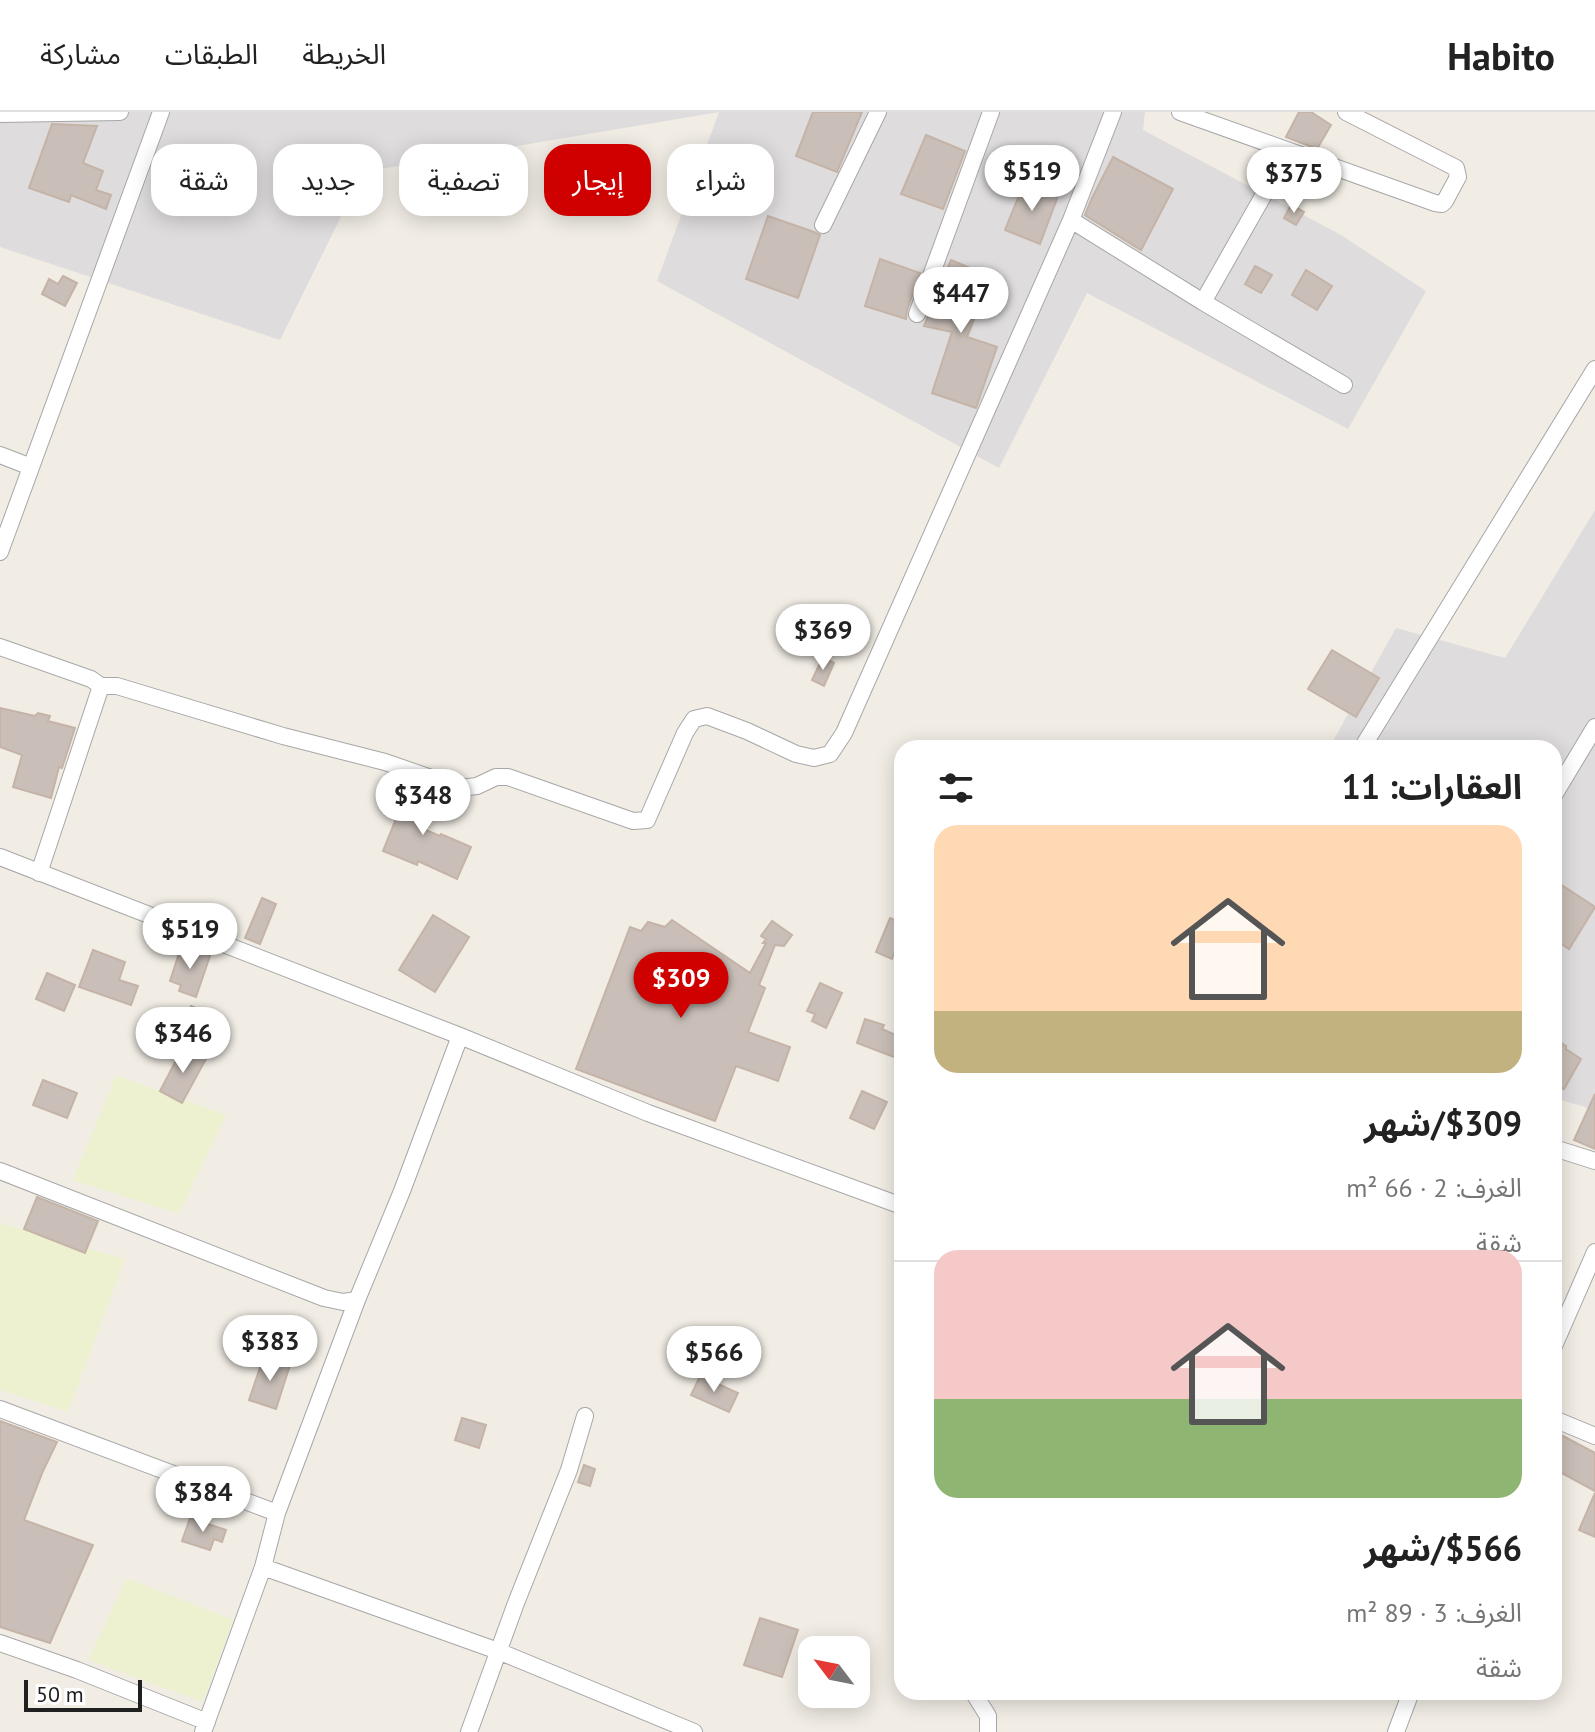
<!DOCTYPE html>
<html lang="ar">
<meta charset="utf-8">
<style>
body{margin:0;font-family:"PT Sans","Noto Sans Arabic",sans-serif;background:#f6f6f6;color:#222;direction:rtl;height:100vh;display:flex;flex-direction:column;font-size:30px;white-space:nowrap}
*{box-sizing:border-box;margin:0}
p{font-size:26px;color:#767676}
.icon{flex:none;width:44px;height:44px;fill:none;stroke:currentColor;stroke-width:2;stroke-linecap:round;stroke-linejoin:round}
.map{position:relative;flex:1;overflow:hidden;direction:ltr}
.panel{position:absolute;left:894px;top:628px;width:668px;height:960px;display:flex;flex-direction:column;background:#fff;border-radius:24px;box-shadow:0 4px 20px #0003;direction:rtl}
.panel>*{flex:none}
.banner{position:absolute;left:24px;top:32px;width:750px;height:72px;direction:rtl;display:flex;gap:16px}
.needle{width:52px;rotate:302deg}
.controls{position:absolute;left:798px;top:1524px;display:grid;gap:16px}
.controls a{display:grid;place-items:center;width:72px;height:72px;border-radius:16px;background:#fff;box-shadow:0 4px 20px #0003;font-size:40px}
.scale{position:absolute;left:24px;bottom:20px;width:118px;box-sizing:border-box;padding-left:8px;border:4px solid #202020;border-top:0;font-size:22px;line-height:28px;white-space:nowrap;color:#202020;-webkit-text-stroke:6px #fff;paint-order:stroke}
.price{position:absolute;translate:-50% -68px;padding:0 18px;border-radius:28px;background:#fff;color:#222;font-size:26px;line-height:52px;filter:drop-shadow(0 2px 4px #0008)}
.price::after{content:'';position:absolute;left:50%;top:48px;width:24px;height:18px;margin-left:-12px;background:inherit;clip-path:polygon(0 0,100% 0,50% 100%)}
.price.current{background:#cf0000;color:#fff}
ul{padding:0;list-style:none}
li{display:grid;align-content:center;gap:16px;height:424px;padding:0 40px}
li+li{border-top:2px solid #e0e0e0}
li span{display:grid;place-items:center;height:248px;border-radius:24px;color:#555}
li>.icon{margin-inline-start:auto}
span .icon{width:144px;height:144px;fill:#fffc;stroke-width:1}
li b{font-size:34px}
h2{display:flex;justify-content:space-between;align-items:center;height:96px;padding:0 40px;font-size:34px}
.pill{padding:0 28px;border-radius:24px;background:#fff;box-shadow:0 4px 20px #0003;font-size:28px;line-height:72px}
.pill.current{background:#cf0000;color:#fff}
header{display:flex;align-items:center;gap:48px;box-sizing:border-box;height:112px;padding:0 40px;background:#fff;border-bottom:2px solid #e0e0e0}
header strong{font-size:38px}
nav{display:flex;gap:44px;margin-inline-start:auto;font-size:28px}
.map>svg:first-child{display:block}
.residential{fill:#dedcdc}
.farmland{fill:#eef1d0}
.building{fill:#c9bfb8;stroke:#c4b3a6;stroke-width:2}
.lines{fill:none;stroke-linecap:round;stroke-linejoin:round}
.street-casing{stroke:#a7a7a7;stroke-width:18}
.street{stroke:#fff;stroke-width:16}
</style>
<header>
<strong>Habito</strong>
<nav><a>الخريطة</a><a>الطبقات</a><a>مشاركة</a></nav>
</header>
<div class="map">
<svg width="1595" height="1620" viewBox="0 0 1595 1620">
<rect width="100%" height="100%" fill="#f1ede5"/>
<path class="residential" d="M0,0H1145L1143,18L1341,123L1426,179L1348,317L1087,181L999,356L657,169L719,0L363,60L280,228L0,135Z
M1595,398V998L1554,986V636H1329L1396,516L1505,546Z"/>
<path class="farmland" d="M116,963L226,1003L179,1102L73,1068Z
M0,1111L125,1147L68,1300L0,1278Z
M127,1466L233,1508L203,1590L88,1548Z"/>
<path class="building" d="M813,0H862L837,60L796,44Z
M1299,0H1311L1331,13L1317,37L1286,25Z
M52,12L97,14L83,51L103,59L96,78L111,83L106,97L71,83L69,90L29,76Z
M926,23L965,39L943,97L901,82Z
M1113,45L1173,77L1141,138L1085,103L1092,86Z
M1024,71L1058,84L1040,132L1005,118Z
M1291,93L1304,100L1296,113L1284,106Z
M768,104L814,120L820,123L798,186L746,167Z
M880,147L920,161L907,198L906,207L865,194Z
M951,148L991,165L967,225L997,235L976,296L932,281L952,220L924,214Z
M1255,154L1272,163L1261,181L1245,172Z
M1306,158L1332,174L1317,198L1292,183Z
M63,164L77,171L65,194L42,182L49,167L58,172Z
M1332,538L1379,566L1356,605L1308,577Z
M823,545L834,551L824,574L812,568Z
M0,596L35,604L38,601L50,604L48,609L75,616L62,656L59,655L51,686L13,675L22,643L0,635Z
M405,669L430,677L416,714L440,724L441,722L471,735L457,767L418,749L417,753L383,739L404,687L399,685Z
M1554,768L1595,795L1569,837L1554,827Z
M262,786L276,792L260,832L245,826Z
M433,803L469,825L435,880L399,858Z
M890,806L902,811V822L892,847L876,840Z
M672,808L750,861L766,831H763L766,827L761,824L772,809L792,823L784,834L775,833L759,873L765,876L748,920L790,935L778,969L736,954L715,1009L576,957L630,815L641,819L648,810L665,815Z
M181,835L210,844L196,885L179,879L181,873L170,869Z
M93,838L125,850L119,868L138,874L131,893L79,875Z
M47,861L75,873L64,899L36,887Z
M820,871L842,881L826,916L812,909L815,902L807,899Z
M191,894L211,902L204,921L184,913Z
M865,907L884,913L882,917L902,926V948L857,931Z
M1554,926L1566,934V937L1581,947L1564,977L1554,974Z
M183,935L206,947L182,991L160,979Z
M43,968L77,981L67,1006L33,993Z
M862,979L887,990L874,1017L850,1006Z
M1595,982V1037L1574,1028Z
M37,1085L98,1109L85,1141L24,1117Z
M264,1244L290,1253L276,1297L249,1288Z
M700,1264L738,1281L729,1300L691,1283Z
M462,1306L486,1313L479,1336L455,1328Z
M0,1309L57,1330L43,1359L24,1408L93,1433L50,1531L0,1515Z
M1561,1323L1595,1341V1379L1554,1357V1335Z
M584,1353L595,1357L590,1374L578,1370Z
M1595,1381V1425L1579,1418Z
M190,1406L226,1418L222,1430L214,1427L210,1438L182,1429Z
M760,1506L798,1518L782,1565L744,1553Z"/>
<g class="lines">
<g class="street-casing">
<path id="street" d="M1180,0L1435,91L1442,92L1445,89L1458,65L1456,56L1346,0
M0,2L120,0
M1071,108L1203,190L1344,273
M823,113L878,0
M1203,190L1288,40
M917,202L991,0
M0,343L31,355
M0,440L161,0
M0,535L91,567L101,574
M1362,636L1595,257
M1554,683L1595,615
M0,745L460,924L648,1001L902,1094
M39,761L101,574H117L283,624L385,650L460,676L477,674L496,665H508L633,709L647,708L685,621L694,607L707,604L747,619L796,642L814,646L830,642L844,621L1071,108L1113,0
M1554,1036L1595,1049
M0,1059L324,1186L343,1190L357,1188
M1554,1234L1595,1140
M0,1297L277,1401L263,1455L203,1620
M1554,1307L1595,1324
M277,1401L357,1188L402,1079L460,924
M263,1455L498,1539L694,1620
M0,1531L77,1558L207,1610
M973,1580L988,1604V1620
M469,1620L516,1491L569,1358L585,1304
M1396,1620L1411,1580"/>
</g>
<use href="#street" class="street"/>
</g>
</svg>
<div class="controls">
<a><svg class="needle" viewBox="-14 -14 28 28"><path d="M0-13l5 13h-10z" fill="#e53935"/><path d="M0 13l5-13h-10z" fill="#767676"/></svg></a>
</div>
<div class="scale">50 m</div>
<b class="price" style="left:1032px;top:101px">$519</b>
<b class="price" style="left:1294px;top:103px">$375</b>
<b class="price" style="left:961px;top:223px">$447</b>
<b class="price" style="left:823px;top:560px">$369</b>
<b class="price" style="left:423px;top:725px">$348</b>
<b class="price" style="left:190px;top:859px">$519</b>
<b class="price current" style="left:681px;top:908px">$309</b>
<b class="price" style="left:183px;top:963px">$346</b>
<b class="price" style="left:270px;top:1271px">$383</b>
<b class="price" style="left:714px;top:1282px">$566</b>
<b class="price" style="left:203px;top:1422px">$384</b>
<div class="banner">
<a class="pill">شراء</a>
<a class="pill current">إيجار</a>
<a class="pill">تصفية</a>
<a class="pill">جديد</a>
<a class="pill">شقة</a>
</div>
<section class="panel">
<h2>العقارات: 11<svg class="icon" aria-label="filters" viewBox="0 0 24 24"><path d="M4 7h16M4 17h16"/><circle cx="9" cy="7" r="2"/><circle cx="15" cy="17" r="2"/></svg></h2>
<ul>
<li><span style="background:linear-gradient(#ffd9b3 75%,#c2b280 0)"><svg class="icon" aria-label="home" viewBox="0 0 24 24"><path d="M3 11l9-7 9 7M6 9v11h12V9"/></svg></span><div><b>$309/شهر</b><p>الغرف: 2 · 66 m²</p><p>شقة</p></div></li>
<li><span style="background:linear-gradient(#f6c9c9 60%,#8fb573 0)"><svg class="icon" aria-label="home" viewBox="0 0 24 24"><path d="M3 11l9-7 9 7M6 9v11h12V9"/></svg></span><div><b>$566/شهر</b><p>الغرف: 3 · 89 m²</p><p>شقة</p></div></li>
</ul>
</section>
</div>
